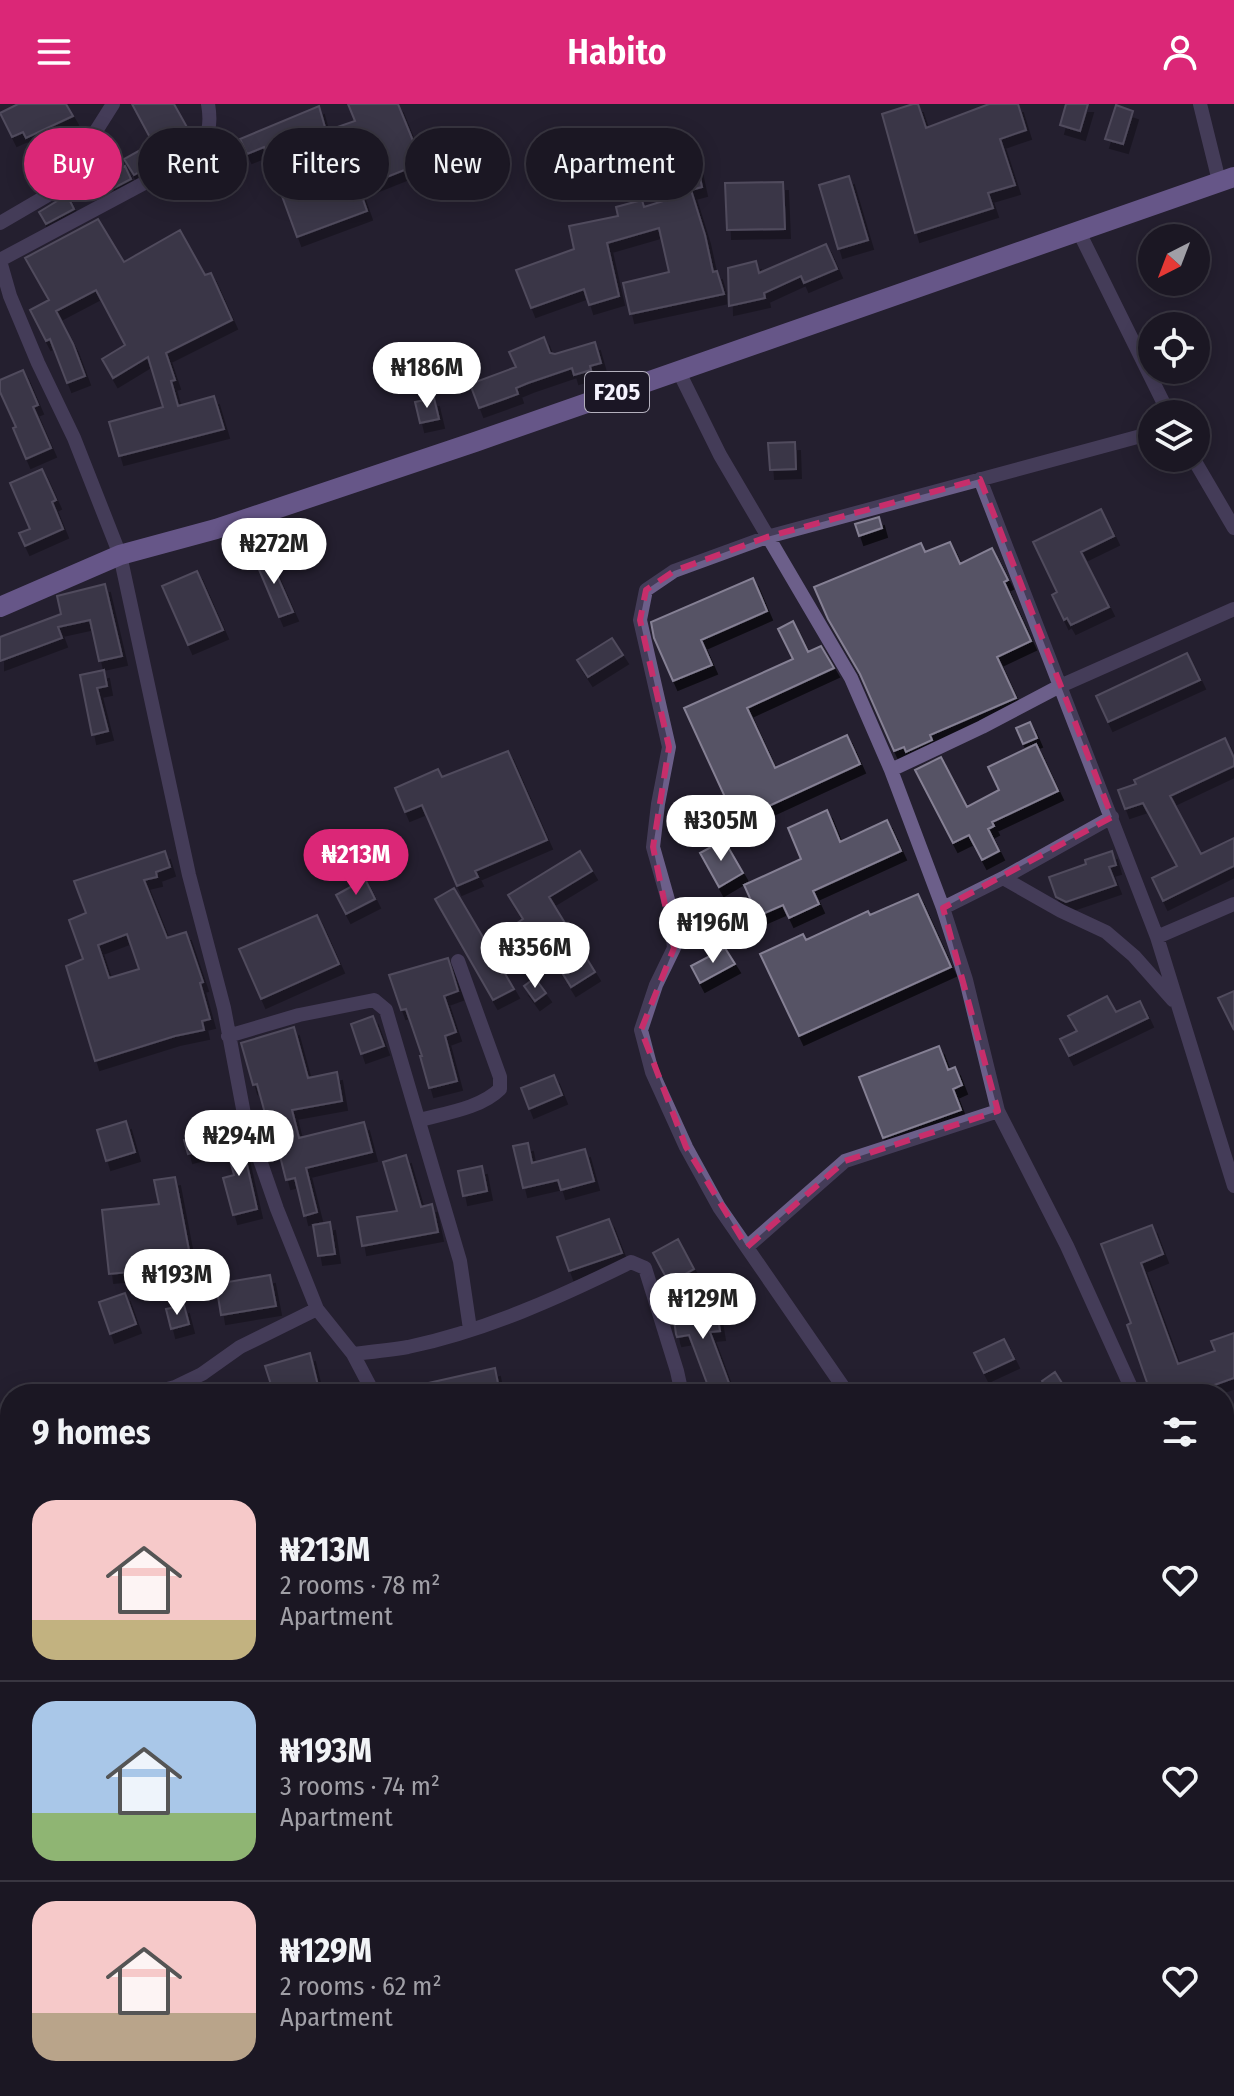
<!DOCTYPE html>
<meta charset="utf-8">
<style>
body{margin:0;font-family:"Fira Sans Condensed",sans-serif;background:#24202b;color:#f1f3f6;height:100vh;display:flex;flex-direction:column;font-size:30px;white-space:nowrap}
*{box-sizing:border-box;margin:0}
p{font-size:26px;color:#a09fa6}
.icon{flex:none;width:44px;height:44px;fill:none;stroke:currentColor;stroke-width:2;stroke-linecap:round;stroke-linejoin:round}
.map{position:relative;flex:1;overflow:hidden}
.side{position:absolute;left:0px;top:1280px;width:1234px;height:712px;display:flex;flex-direction:column;background:#1b1723;border-radius:32px 32px 0 0;box-shadow:0 4px 20px #0003,0 0 0 2px #393641}
.side>*{flex:none}
.guide{position:absolute;left:24px;top:24px;width:800px;height:72px;display:flex;gap:16px}
.needle{width:52px;rotate:222deg}
.fabs{position:absolute;left:1138px;top:120px;display:grid;gap:16px}
.fabs a{display:grid;place-items:center;width:72px;height:72px;border-radius:50%;background:#1b1723;box-shadow:0 4px 20px #0003,0 0 0 2px #393641;font-size:40px}
.price{position:absolute;translate:-50% -68px;padding:0 18px;border-radius:28px;background:#fff;color:#222;font-size:26px;line-height:52px;filter:drop-shadow(0 2px 4px #0008)}
.price::after{content:'';position:absolute;left:50%;top:48px;width:24px;height:18px;margin-left:-12px;background:inherit;clip-path:polygon(0 0,100% 0,50% 100%)}
.price.current{background:#db2777;color:#fff}
ul{padding:0;list-style:none}
li{display:flex;align-items:center;gap:24px;height:200px;padding:0 32px}
li+li{border-top:2px solid #393641}
li span{display:grid;place-items:center;flex:none;width:224px;height:160px;border-radius:24px;color:#555}
li>.icon{margin-inline-start:auto}
span .icon{width:96px;height:96px;fill:#fffc;stroke-width:1}
li b{font-size:34px}
h2{display:flex;justify-content:space-between;align-items:center;height:96px;padding:0 32px;font-size:34px}
.pill{padding:0 28px;border-radius:36px;background:#1b1723;box-shadow:0 4px 20px #0003,0 0 0 2px #393641;font-size:28px;line-height:72px}
.pill.current{background:#db2777;color:#fff}
header{display:flex;justify-content:space-between;align-items:center;height:104px;padding:0 32px;background:#db2777;color:#fff;font-size:36px;font-weight:600}
.map>svg:first-child{display:block}
.building{fill:#575265;stroke:#858094;stroke-width:2;fill-rule:evenodd;filter:url(#shadow)}
.lines{fill:none;stroke-linecap:round;stroke-linejoin:round}
.service{stroke:#6c5f8a;stroke-width:7}
.minor{stroke:#6c5f8a;stroke-width:14}
.primary{stroke:#b79af3;stroke-width:20}
.marked{fill:none;stroke:#c72e6b;stroke-width:6;stroke-dasharray:16 10;stroke-linejoin:round}
.labels{text-anchor:middle;dominant-baseline:central;stroke-width:6;stroke-linejoin:round;paint-order:stroke}
.shield{fill:#1b1625;stroke:#b4b0bd;stroke-width:2}
.shield-label{font-size:24px;font-weight:bold;fill:#f5f2fe}
</style>
<header><svg class="icon" aria-label="menu" viewBox="0 0 24 24"><path d="M4 6h16M4 12h16M4 18h16"/></svg>Habito<svg class="icon" aria-label="person" viewBox="0 0 24 24"><circle cx="12" cy="8" r="4"/><path d="M4 21q1-7 8-7t8 7"/></svg></header>
<div class="map">
<svg width="1234" height="1992" viewBox="0 0 1234 1992">
<defs>
<filter id="shadow"><feDropShadow dx="5" dy="9" stdDeviation="0" flood-color="#0009"/></filter>
</defs>
<rect width="100%" height="100%" fill="#241f2f"/>
<path class="building" d="M18,0H66L73,12L26,34L23,28L12,33L0,9Z
M132,0H174L193,34L185,42L134,71L124,55L153,39Z
M348,0H398L422,59L359,84L367,107L297,133L264,43L247,50L240,35L319,2L326,27L355,17Z
M913,0H918L926,24L989,0H1018L1026,26L1000,35L1015,81L988,89L993,104L915,129L882,10Z
M1066,0H1088L1080,27L1060,21Z
M1116,1L1133,7L1123,40L1105,35Z
M693,41L702,83L691,86L705,131L713,168L717,167L724,190L630,210L623,179L669,168L659,124L607,139L619,192L589,201L584,185L531,204L516,166L574,145L569,122L618,112L616,103L642,96L644,103L676,93L666,46Z
M125,62L131,75L114,84L107,72Z
M849,72L868,136L838,145L819,81Z
M783,78L785,125L727,126L725,79Z
M67,91L74,105L46,120L39,108Z
M98,115L124,158L180,126L205,171L211,169L232,216L166,249L175,276L171,277L178,302L214,292L224,325L119,352L109,318L163,303L148,253L113,274L102,255L125,241L96,186L56,207L73,240L85,272L67,279L50,235L46,237L30,206L49,196L25,154Z
M826,140L837,165L804,179L801,172L764,189L765,194L729,202L728,164L756,157L759,169Z
M544,233L550,249L555,250L595,238L601,259L590,262L591,266L574,271L572,264L528,279L516,284L518,290L479,304L470,280L516,263L509,248Z
M23,266L38,301L33,303L51,344L26,355L13,324L16,323L0,288V276Z
M434,294L439,315L420,319L415,298Z
M795,338L796,365L770,366L768,339Z
M42,365L56,396L52,398L63,425L25,442L19,429L30,425L10,379Z
M1101,405L1114,432L1081,448L1109,503L1071,521L1067,514L1064,516L1052,491L1057,488L1033,438Z
M879,413L882,424L859,432L855,420Z
M950,438L960,460L992,444L1008,476L1004,478L1031,537L997,553L1016,594L930,631L932,636L906,648L904,643L894,647L860,570L828,515L814,483L921,439L925,448Z
M268,451L293,508L279,513L255,456Z
M197,467L223,526L188,541L162,482Z
M753,474L767,507L701,536L712,561L673,577L654,534L651,518Z
M105,480L122,552L99,557L90,516L58,523L62,534L0,557V533L61,510L57,492Z
M793,517L808,548L821,542L834,564L747,604L775,664L847,631L860,660L736,717L684,604L793,555L778,525Z
M612,534L623,551L588,573L577,556Z
M1187,549L1200,576L1108,618L1096,592Z
M104,566L107,582L97,584L108,627L92,631L80,571Z
M1030,618L1037,634L1023,640L1016,624Z
M1225,634L1234,654V662L1170,692L1201,750L1234,734V762L1163,797L1152,774L1177,762L1143,699L1125,705L1118,686L1136,680L1134,676Z
M1036,640L1058,687L992,718L994,722L988,725L999,747L982,756L969,731L953,739L915,666L941,653L967,703L999,686L988,663Z
M508,647L547,736L475,767L478,773L457,782L422,701L405,708L395,684L438,665L442,673Z
M827,706L840,738L887,716L901,747L813,787L819,800L789,814L783,801L758,812L744,781L801,755L788,724Z
M724,736L743,769L719,783L700,749Z
M165,747L170,763L156,768L157,773L144,776L167,834L186,828L203,878L200,879L210,915L202,917L204,926L175,932L95,957L66,862L83,855L69,816L86,809L74,777ZM127,830L139,865L109,874L98,841Z
M580,747L592,767L549,793L595,868L571,883L540,833L500,861L514,885L493,896L435,795L454,784L487,840L523,815L508,791Z
M1112,747L1116,761L1109,763L1116,781L1066,798L1056,793L1049,773L1086,760L1085,756Z
M365,775L375,795L346,810L336,791Z
M918,790L951,863L799,932L760,850L803,830L806,836L868,807L870,811Z
M317,811L339,860L261,895L239,845Z
M725,844L735,860L700,879L691,862Z
M448,854L458,887L444,892L456,928L445,932L457,977L429,984L420,952H422L406,905L401,906L389,871Z
M535,874L546,889L535,897L524,882Z
M1234,887V926L1218,894Z
M1107,892L1116,908L1140,897L1148,914L1069,952L1060,935L1077,927L1068,912Z
M373,912L384,942L361,950L351,920Z
M294,923L308,974L337,968L342,997L292,1006L299,1034L364,1018L372,1048L306,1064L317,1108L304,1112L295,1074L286,1076L270,1012L266,1013L257,980L253,981L241,939Z
M939,942L948,966L955,963L962,981L953,985L961,1006L883,1034L859,973Z
M554,971L562,991L529,1005L521,984Z
M126,1017L135,1048L106,1057L97,1026Z
M217,1028L221,1041L188,1050L184,1036Z
M240,1030L257,1105L233,1111L223,1074L234,1071L224,1034Z
M528,1039L532,1059L585,1045L594,1077L561,1086L558,1076L523,1084L513,1042Z
M406,1051L421,1103L432,1100L438,1128L362,1142L357,1113L397,1107L383,1058Z
M482,1062L487,1087L463,1092L458,1067Z
M175,1073L192,1162L109,1170L102,1106L159,1100L154,1076Z
M609,1115L622,1149L569,1167L557,1133Z
M330,1118L335,1150L318,1152L313,1121Z
M1152,1121L1163,1150L1141,1159L1178,1260L1215,1247L1211,1237L1234,1229V1274L1189,1290H1151L1127,1221L1131,1219L1101,1140Z
M678,1135L694,1165L669,1179L653,1149Z
M270,1171L276,1202L221,1211L216,1180Z
M125,1189L136,1220L110,1230L99,1198Z
M715,1197L720,1227L710,1228L733,1290H711L689,1231L677,1233L676,1230L672,1203Z
M184,1201L189,1220L171,1225L166,1205Z
M1004,1235L1014,1255L984,1269L974,1249Z
M310,1249L320,1290H274L265,1262Z
M495,1264L500,1290H406V1284Z
M1055,1268L1069,1290H1050L1042,1277Z"/>
<g class="lines">
<path class="service" d="M0,1552L10,1551"/>
<path class="minor" d="M1200,0L1219,77
M0,119L60,84L113,0
M1079,128L1169,310
M0,156L178,61C202,42 214,33 208,0
M0,157L10,192L38,259L74,334L120,451L189,771L224,904L244,1010L277,1105L317,1205L353,1250L374,1290
M678,266L720,351L851,574L891,666L943,804L966,876L998,1007L1067,1142L1134,1290
M1193,354L1234,424
M980,375L1157,833L1234,1082
M891,666L982,623L1058,583L1234,505
M1003,774L1061,807L1106,828L1134,852L1173,896
M943,804L1003,774L1112,713
M1157,833L1234,800
M228,932L299,911L374,896L386,906L460,1157L470,1225
M420,1016C446,1009 481,1004 500,985V973L458,857
M747,1143L845,1057L998,1007
M353,1250C371,1248 390,1246 408,1243C485,1227 560,1193 631,1158L645,1164L677,1267L682,1290
M148,1290L175,1283L202,1270L240,1243L317,1205
M848,1290L719,1103L686,1043L652,968L641,926L656,881L674,844L670,803L653,743L658,700L669,643L640,516L646,486L674,467L767,433L1152,329
M0,1328L10,1325
M1224,1489L1234,1512
M1224,1909L1234,1927
M821,1982L826,1992
M1093,1982L1097,1992
M67,1992L106,1982"/>
<path class="primary" d="M0,503L120,451L216,425L475,338L1234,73"/>
</g>
<path d="M0 0H1234V1992H0ZM980,375L1112,713L943,804L998,1007L845,1057L747,1143L686,1043L641,926L674,844L653,743L669,643L640,516L646,486L674,467L767,433Z" fill="#241f2f" fill-opacity=".55" fill-rule="evenodd"/>
<path class="marked" d="M980,375L1112,713L943,804L998,1007L845,1057L747,1143L686,1043L641,926L674,844L653,743L669,643L640,516L646,486L674,467L767,433Z"/>
<g class="labels">
<rect class="shield" x="585" y="268" width="64" height="40" rx="6"/>
<g class="shield-label">
<text x="617" y="288">F205</text>
</g>
</g>
</svg>
<div class="fabs">
<a><svg class="needle" viewBox="-14 -14 28 28"><path d="M0-13l5 13h-10z" fill="#e53935"/><path d="M0 13l5-13h-10z" fill="#a09fa6"/></svg></a>
<a><svg class="icon" aria-label="locate" viewBox="0 0 24 24"><circle cx="12" cy="12" r="6"/><path d="M12 2v4M12 18v4M2 12h4M18 12h4"/></svg></a>
<a><svg class="icon" aria-label="layers" viewBox="0 0 24 24"><path d="M12 4l9 5-9 5-9-5zM3 14l9 5 9-5"/></svg></a>
</div>
<b class="price" style="left:427px;top:306px">₦186M</b>
<b class="price" style="left:274px;top:482px">₦272M</b>
<b class="price" style="left:721px;top:759px">₦305M</b>
<b class="price current" style="left:356px;top:793px">₦213M</b>
<b class="price" style="left:713px;top:861px">₦196M</b>
<b class="price" style="left:535px;top:886px">₦356M</b>
<b class="price" style="left:239px;top:1074px">₦294M</b>
<b class="price" style="left:177px;top:1213px">₦193M</b>
<b class="price" style="left:703px;top:1237px">₦129M</b>
<div class="guide">
<a class="pill current">Buy</a>
<a class="pill">Rent</a>
<a class="pill">Filters</a>
<a class="pill">New</a>
<a class="pill">Apartment</a>
</div>
<section class="side">
<h2>9 homes<svg class="icon" aria-label="filters" viewBox="0 0 24 24"><path d="M4 7h16M4 17h16"/><circle cx="9" cy="7" r="2"/><circle cx="15" cy="17" r="2"/></svg></h2>
<ul>
<li><span style="background:linear-gradient(#f6c9c9 75%,#c2b280 0)"><svg class="icon" aria-label="home" viewBox="0 0 24 24"><path d="M3 11l9-7 9 7M6 9v11h12V9"/></svg></span><div><b>₦213M</b><p>2 rooms · 78 m²</p><p>Apartment</p></div><svg class="icon" aria-label="heart" viewBox="0 0 24 24"><path d="M12 20l-8-8c-3-5 5-10 8-4 3-6 11-1 8 4z"/></svg></li>
<li><span style="background:linear-gradient(#a9c7e8 70%,#8fb573 0)"><svg class="icon" aria-label="home" viewBox="0 0 24 24"><path d="M3 11l9-7 9 7M6 9v11h12V9"/></svg></span><div><b>₦193M</b><p>3 rooms · 74 m²</p><p>Apartment</p></div><svg class="icon" aria-label="heart" viewBox="0 0 24 24"><path d="M12 20l-8-8c-3-5 5-10 8-4 3-6 11-1 8 4z"/></svg></li>
<li><span style="background:linear-gradient(#f6c9c9 70%,#b9a48a 0)"><svg class="icon" aria-label="home" viewBox="0 0 24 24"><path d="M3 11l9-7 9 7M6 9v11h12V9"/></svg></span><div><b>₦129M</b><p>2 rooms · 62 m²</p><p>Apartment</p></div><svg class="icon" aria-label="heart" viewBox="0 0 24 24"><path d="M12 20l-8-8c-3-5 5-10 8-4 3-6 11-1 8 4z"/></svg></li>
</ul>
</section>
</div>
